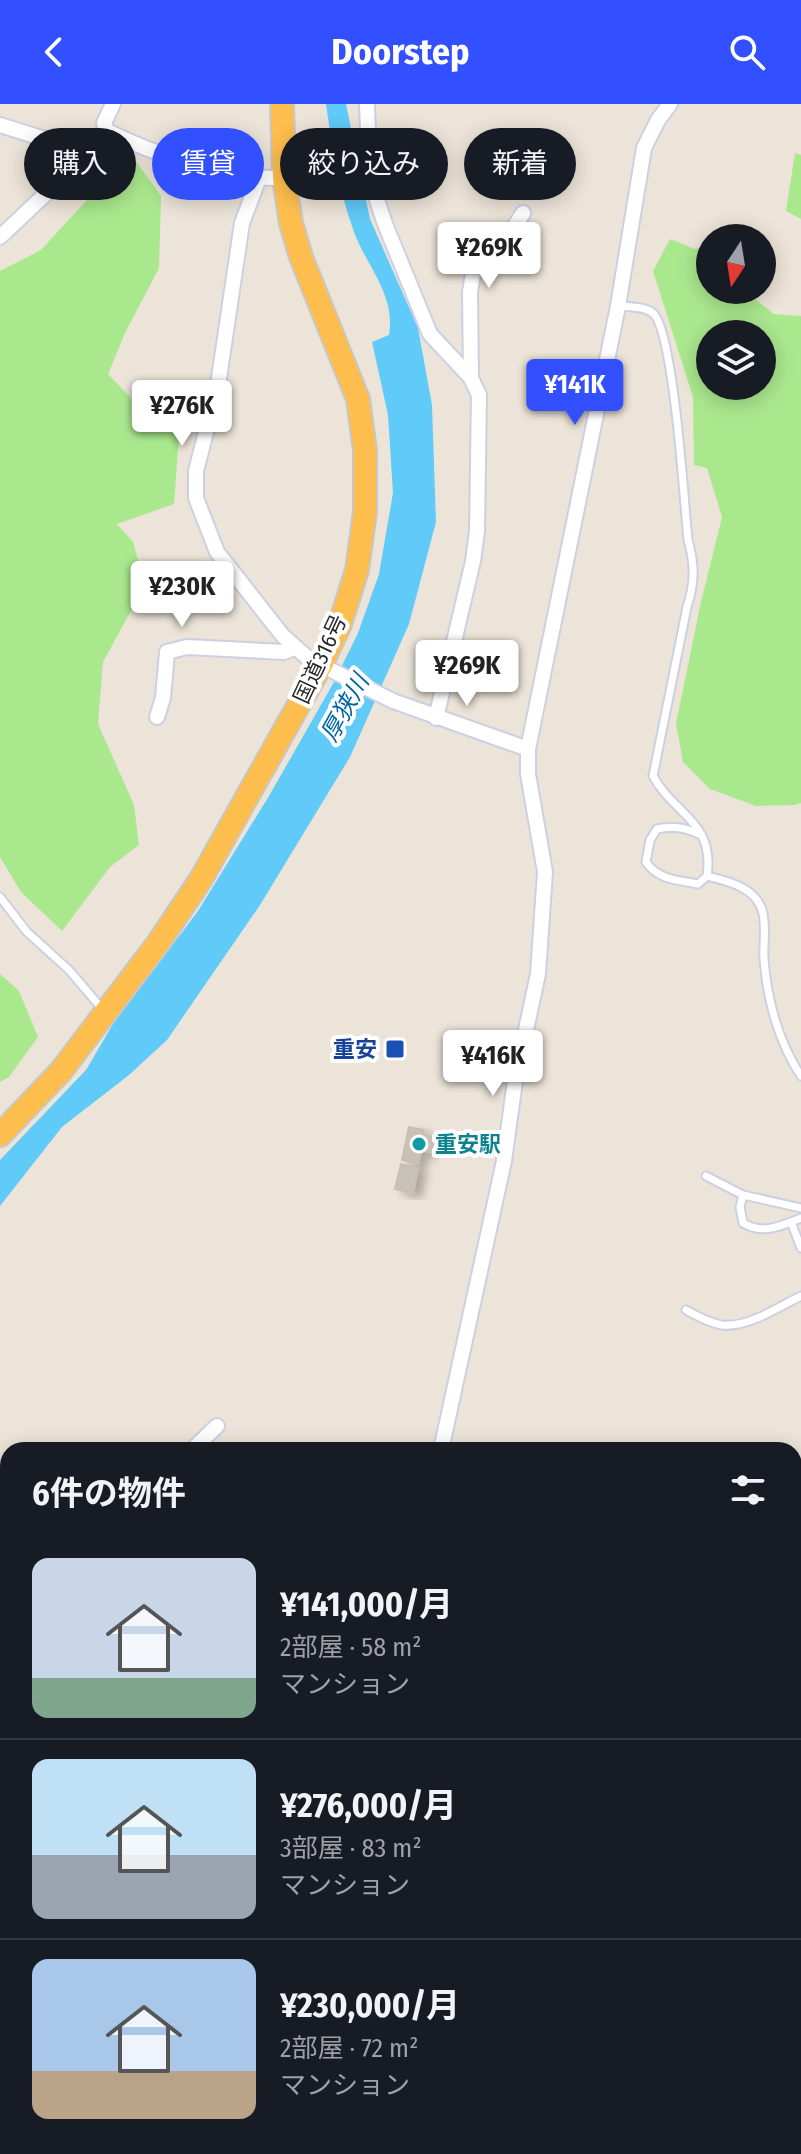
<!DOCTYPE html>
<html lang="ja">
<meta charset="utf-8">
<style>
body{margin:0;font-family:"Fira Sans Condensed","Noto Sans JP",sans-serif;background:#20242c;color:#f1f3f6;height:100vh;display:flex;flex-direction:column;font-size:30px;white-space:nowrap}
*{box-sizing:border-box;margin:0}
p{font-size:26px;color:#9ea1a6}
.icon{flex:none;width:44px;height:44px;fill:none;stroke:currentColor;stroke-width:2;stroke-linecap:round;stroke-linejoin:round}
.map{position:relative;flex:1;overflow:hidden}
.sheet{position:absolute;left:0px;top:1338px;width:802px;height:712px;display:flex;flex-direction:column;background:#171b24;border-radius:24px 24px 0 0;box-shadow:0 4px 20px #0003}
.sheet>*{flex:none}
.top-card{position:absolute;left:24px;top:24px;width:754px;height:72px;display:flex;gap:16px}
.needle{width:52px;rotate:192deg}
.fabs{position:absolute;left:696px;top:120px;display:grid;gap:16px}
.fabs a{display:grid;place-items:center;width:80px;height:80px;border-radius:50%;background:#171b24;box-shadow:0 4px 20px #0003;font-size:40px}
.price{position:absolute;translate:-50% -68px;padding:0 18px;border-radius:8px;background:#fff;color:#222;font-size:26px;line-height:52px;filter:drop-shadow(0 2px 4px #0008)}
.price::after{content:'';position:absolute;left:50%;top:48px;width:24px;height:18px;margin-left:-12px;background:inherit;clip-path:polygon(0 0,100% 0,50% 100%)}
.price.active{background:#3250ff;color:#fff}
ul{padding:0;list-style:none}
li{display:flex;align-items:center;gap:24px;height:200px;padding:0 32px}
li+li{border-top:2px solid #363941}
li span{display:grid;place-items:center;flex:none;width:224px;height:160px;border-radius:16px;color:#555}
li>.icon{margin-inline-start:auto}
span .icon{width:96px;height:96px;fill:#fffc;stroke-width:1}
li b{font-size:34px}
h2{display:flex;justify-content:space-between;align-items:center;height:96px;padding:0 32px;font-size:34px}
.pill{padding:0 28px;border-radius:36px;background:#171b24;box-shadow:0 4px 20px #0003;font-size:28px;line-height:72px}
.pill.active{background:#3250ff;color:#fff}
header{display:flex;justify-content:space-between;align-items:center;height:104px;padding:0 32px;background:#3250ff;color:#fff;font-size:36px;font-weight:700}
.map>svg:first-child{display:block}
.green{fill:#aae88e;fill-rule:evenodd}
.water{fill:#60caf9}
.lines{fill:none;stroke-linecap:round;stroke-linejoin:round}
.river{stroke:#60caf9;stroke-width:26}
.building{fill:#c7c1b8;stroke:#c7c0b2;stroke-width:2;filter:url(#shadow)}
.service-casing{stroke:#cdd0e3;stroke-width:11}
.minor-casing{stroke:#cdd0e3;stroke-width:18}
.trunk-casing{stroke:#c7c7c7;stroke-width:26}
.service{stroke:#fff;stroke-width:7}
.minor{stroke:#fff;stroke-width:14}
.trunk{stroke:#febe4e;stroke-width:22}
.transit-dot{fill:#1a4fb4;stroke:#fff;stroke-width:3}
.culture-dot{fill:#0f9aa8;stroke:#fff;stroke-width:3}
.labels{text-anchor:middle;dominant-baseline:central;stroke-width:8;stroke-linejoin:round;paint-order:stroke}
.street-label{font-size:22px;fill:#282828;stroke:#fff}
.transit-label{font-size:22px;font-weight:bold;fill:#164399;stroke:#fff;text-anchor:end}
.culture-label{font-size:22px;font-weight:bold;fill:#0d838f;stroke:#fff;text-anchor:start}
.water-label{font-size:24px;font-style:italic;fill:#0165a2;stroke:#fff}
</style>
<header><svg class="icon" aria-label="back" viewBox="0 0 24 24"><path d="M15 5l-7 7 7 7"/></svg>Doorstep<svg class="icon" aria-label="search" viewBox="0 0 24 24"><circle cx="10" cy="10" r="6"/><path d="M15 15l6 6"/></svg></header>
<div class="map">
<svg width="801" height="2050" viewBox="0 0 801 2050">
<defs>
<filter id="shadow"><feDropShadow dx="8" dy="4.5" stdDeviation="4" flood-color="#0004"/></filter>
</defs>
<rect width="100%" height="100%" fill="#ece4d8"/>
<path class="green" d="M130,49L161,92L159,164L125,229L108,270L154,318L179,333L174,400L117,420L133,438L145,481L103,558L98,620L134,701L139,741L110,763L62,827L21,788L0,753V167L41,146Z
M795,49L801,51V115L786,107Z
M670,135L695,145L710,142V186H744L774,210L801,212V699L795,701L756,702L710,685L683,658L676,619L701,498L722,413L707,364L694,361L693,293L653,167ZM710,230H762V282H710Z
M0,870L19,887L38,933L9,973L0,978Z
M801,1354V1478L794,1474V1356Z
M801,1539V1746L794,1744V1605Z
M314,2042H661L670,2044L674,2050H310Z"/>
<path class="water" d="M326,0H346L370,115L418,224L432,301L436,418L409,520L350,653L260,801L167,936L129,971L62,1023L0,1102V1056L86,966L113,920L198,807L269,692L334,578L358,529L379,470L393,389L388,311L372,238L389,231C396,191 367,163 354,128C339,87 332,42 326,0Z"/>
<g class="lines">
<path class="river" d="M0,1522L8,1528
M794,2034L801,2036"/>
</g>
<path class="building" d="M409,1023L424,1026L423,1031L435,1033L431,1048L421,1046L418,1060L402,1056Z
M401,1060L418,1064L413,1089L395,1085Z"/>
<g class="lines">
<g class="service-casing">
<path id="service" d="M618,202C629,203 646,202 654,210C674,233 684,397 688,436C695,461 695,479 687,503L653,672C674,711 715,717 707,772
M699,730C685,724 673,721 657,725L650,736L646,758C658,776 678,776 698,780L707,772C727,777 755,783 762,806C767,820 763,840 764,855C767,896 779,939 801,972
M0,793L27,828L69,866L104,907
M706,1072L743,1091L801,1104
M743,1091L740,1103L743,1119C763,1131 781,1122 801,1114
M791,1118L801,1144
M686,1206C697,1212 709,1219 722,1221C748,1224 778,1203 801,1192"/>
</g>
<g class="minor-casing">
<path id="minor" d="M367,0L369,55L373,84L385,120L430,230L471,274L479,291L477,427L473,457L436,614
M0,21L86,48
M107,27C161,53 224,75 284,74
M259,74L242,119L218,281L196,367V394L217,448L283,532L309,555L393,597L528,645
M0,133L69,68L107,27L104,19L113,0
M471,274L470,188L475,158L483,146L512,127L523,109
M157,613L163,594L167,548L187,543L284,548L294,544
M192,1346L217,1322
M441,1346L504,1057L515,977L538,870L545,768L528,670V645L618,202L644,44L658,16L670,0
M0,1379L8,1384
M0,1638L8,1642
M779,2042L801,2047
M254,2050L256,2042"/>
</g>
<g class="trunk-casing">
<path id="trunk" d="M0,1031L61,967L159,838L201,775L321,561L340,520L357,466L365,408V347L358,295L301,153L291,119L284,74L282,0"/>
</g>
<use href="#service" class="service"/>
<use href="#minor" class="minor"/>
<use href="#trunk" class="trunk"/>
</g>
<rect class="transit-dot" x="385" y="935" width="20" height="20" rx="4"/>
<circle class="culture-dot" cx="419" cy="1040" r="8"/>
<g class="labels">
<g class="street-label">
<text transform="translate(320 555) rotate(-65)">国道316号</text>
</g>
<g class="transit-label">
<text x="377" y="945">重安</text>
</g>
<g class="culture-label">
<text x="435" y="1040">重安駅</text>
</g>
<g class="water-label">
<text transform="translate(345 604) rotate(-61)">厚狭川</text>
</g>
</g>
</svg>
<div class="fabs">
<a><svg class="needle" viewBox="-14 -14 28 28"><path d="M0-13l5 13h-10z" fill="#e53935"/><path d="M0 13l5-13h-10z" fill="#9ea1a6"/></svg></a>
<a><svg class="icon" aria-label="layers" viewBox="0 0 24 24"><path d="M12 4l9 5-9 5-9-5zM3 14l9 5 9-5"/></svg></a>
</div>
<b class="price" style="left:489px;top:186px">¥269K</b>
<b class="price active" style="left:575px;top:323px">¥141K</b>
<b class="price" style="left:182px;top:344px">¥276K</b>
<b class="price" style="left:182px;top:525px">¥230K</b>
<b class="price" style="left:467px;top:604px">¥269K</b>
<b class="price" style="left:493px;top:994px">¥416K</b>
<div class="top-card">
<a class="pill">購入</a>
<a class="pill active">賃貸</a>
<a class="pill">絞り込み</a>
<a class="pill">新着</a>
</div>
<section class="sheet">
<h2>6件の物件<svg class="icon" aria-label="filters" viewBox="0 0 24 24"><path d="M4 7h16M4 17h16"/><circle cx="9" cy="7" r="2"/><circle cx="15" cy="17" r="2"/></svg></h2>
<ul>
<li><span style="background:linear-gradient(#c9d6e8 75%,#7fa58c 0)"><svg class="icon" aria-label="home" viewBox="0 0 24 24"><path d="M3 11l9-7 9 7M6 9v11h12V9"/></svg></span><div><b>¥141,000/月</b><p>2部屋 · 58 m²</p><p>マンション</p></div></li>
<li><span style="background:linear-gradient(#bfe0f5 60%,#9aa5b1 0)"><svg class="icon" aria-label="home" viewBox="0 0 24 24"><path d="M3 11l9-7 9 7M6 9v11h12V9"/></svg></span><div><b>¥276,000/月</b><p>3部屋 · 83 m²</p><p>マンション</p></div></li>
<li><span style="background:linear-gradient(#a9c7e8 70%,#b9a48a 0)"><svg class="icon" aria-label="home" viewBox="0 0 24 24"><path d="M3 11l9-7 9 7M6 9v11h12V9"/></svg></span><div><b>¥230,000/月</b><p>2部屋 · 72 m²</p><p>マンション</p></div></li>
</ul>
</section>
</div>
